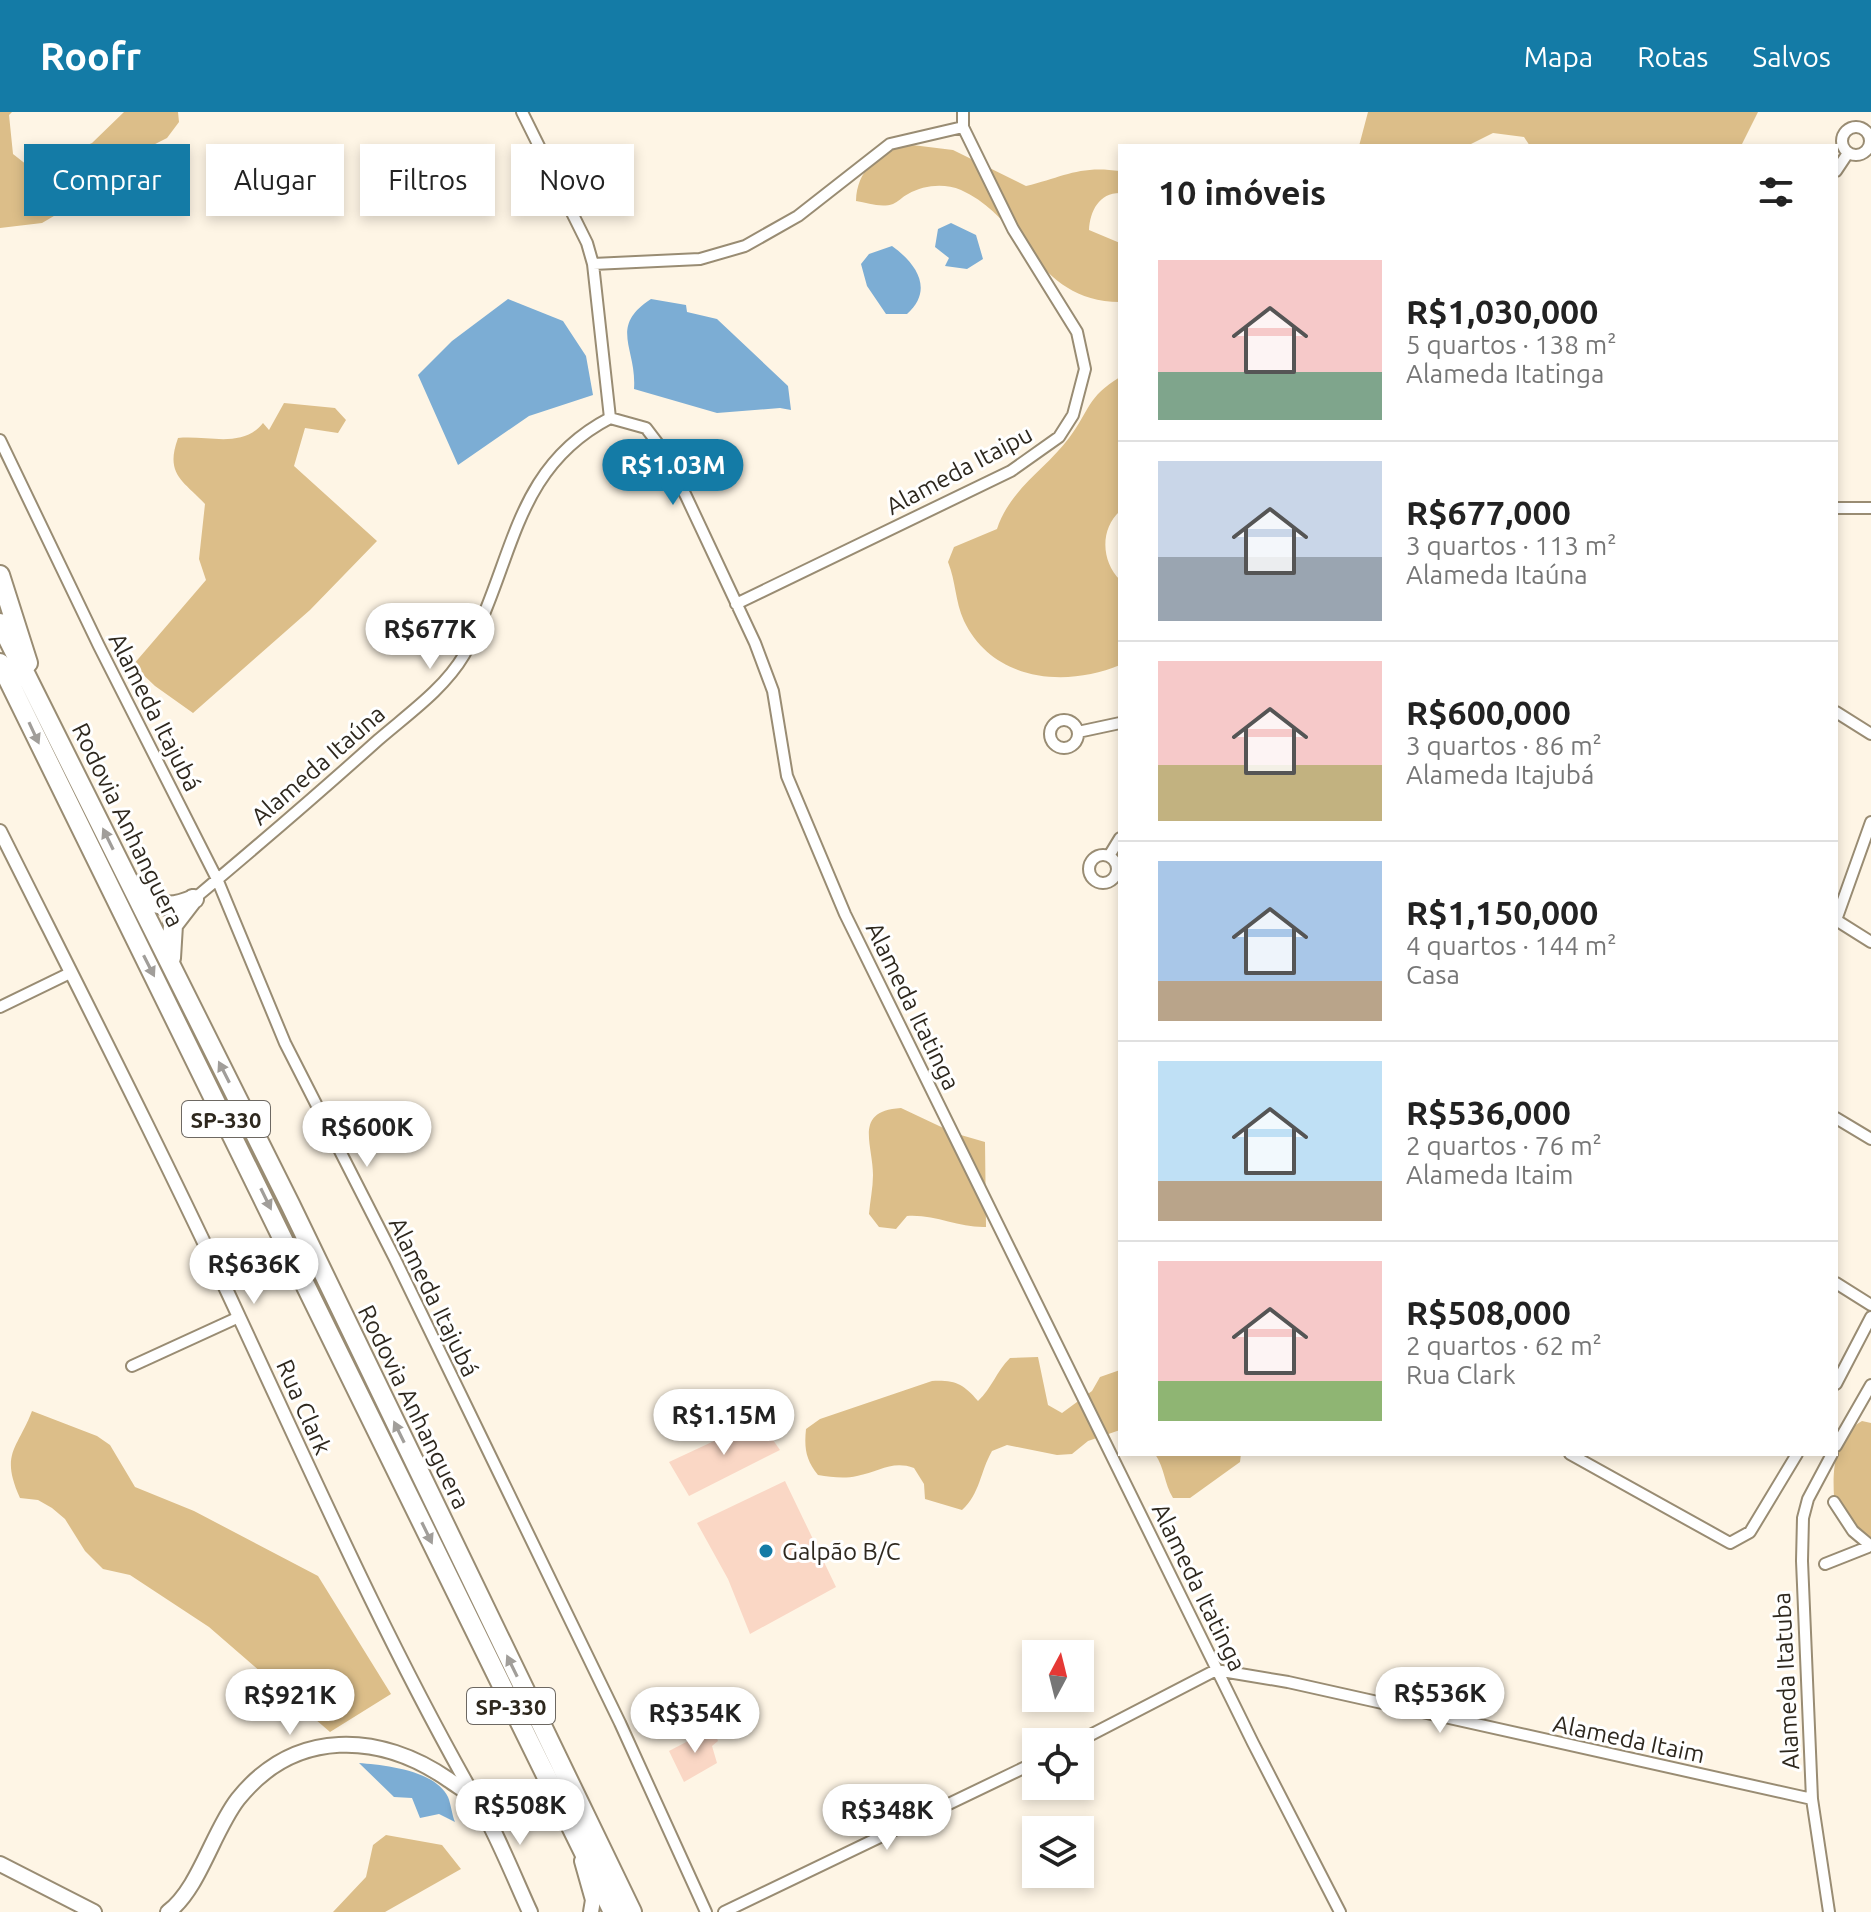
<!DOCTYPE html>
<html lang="pt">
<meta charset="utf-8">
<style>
body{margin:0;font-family:Ubuntu,sans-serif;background:#f2f2f2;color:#222;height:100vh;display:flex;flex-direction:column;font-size:30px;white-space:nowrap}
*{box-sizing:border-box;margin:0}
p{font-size:26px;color:#767676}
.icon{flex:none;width:44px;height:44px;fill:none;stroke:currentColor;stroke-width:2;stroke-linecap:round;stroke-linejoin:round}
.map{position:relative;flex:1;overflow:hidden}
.panel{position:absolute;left:1118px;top:32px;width:720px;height:1312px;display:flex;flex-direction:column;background:#fff;border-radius:0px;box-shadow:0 4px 12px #0003}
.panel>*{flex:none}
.banner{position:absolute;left:24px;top:32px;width:760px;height:72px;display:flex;gap:16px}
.needle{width:52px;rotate:7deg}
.controls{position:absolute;left:1022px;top:1528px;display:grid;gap:16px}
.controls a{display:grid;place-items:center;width:72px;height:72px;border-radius:0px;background:#fff;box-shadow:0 4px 12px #0003;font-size:40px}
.price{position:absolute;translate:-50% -68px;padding:0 18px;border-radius:28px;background:#fff;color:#222;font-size:26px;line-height:52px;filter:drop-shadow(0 2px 4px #0008)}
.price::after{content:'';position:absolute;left:50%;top:48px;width:24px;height:18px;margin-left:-12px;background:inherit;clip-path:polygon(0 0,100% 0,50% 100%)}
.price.selected{background:#147ba6;color:#fff}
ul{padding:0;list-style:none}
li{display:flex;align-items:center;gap:24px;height:200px;padding:0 40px}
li+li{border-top:2px solid #e0e0e0}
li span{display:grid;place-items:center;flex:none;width:224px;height:160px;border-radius:0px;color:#555}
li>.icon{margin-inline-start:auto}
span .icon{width:96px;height:96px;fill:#fffc;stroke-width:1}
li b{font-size:34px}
h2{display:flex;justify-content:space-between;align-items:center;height:96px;padding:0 40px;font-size:34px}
.tag{padding:0 28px;border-radius:0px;background:#fff;box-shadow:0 4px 12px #0003;font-size:28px;line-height:72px}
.tag.selected{background:#147ba6;color:#fff}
header{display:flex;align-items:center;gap:48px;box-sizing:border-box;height:112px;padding:0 40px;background:#147ba6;color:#fff}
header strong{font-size:38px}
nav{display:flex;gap:44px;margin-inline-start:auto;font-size:28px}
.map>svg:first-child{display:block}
.forest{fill:#dcbe89}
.water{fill:#7cadd4}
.building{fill:#fad7c5}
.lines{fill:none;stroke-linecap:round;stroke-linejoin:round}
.minor-casing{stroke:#998c73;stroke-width:14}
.tertiary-casing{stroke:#998c73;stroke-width:16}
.secondary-casing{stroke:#998c73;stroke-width:18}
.motorway-casing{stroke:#998c73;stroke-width:22}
.minor{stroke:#fff;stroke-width:10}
.tertiary{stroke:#fff;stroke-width:12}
.secondary{stroke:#fff;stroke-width:14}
.motorway{stroke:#fff;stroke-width:18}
.oneway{fill:#a19e9a}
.poi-dot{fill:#147ba6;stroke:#fff;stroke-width:3}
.labels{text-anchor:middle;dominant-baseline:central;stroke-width:6;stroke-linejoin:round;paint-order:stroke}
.shield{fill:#fff;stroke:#6d6862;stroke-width:2}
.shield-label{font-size:22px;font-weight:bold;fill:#2e281e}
.street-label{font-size:24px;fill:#2e281e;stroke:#fff}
.poi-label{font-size:24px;fill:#2e281e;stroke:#fff;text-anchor:start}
</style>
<header>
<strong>Roofr</strong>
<nav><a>Mapa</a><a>Rotas</a><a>Salvos</a></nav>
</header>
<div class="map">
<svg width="1871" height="1800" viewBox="0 0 1871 1800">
<rect width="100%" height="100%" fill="#fef5e5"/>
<path class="forest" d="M0,0H12L9,3L13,42L32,57L52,43L67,42L92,31L124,0H178L179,10L167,26L106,57L93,67L85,81L59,101L42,111L0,116Z
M1368,0H1758L1741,34H1530L1524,25L1493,21L1467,34H1359Z
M904,32L953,38L1026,74C1063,65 1079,53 1120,59V81C1099,81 1090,99 1089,118L1120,131V190C1036,190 1026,107 961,78C944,71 924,73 908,82C902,85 898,90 893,92C881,96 868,91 856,89C857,58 877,43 904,32Z
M1120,265V399C1100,417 1101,449 1120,468V553C1065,576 993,569 964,509C955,489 956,470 948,450L954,435L997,417C1010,377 1045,358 1069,326C1090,298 1087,285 1120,265Z
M284,291L335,296L346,308L338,321L305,316L294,354L377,429L310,498L193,601L155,574L133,553L206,468L199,447L205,392C182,368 165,362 178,326C208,323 243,337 263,311L269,318Z
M901,996L954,1021L985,1030L986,1115C959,1116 935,1102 907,1104L896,1117L879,1115L869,1102C870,1089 873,1076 873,1063C873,1032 853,999 901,996Z
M1038,1245L1048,1293L1062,1301L1092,1279L1100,1265L1120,1258V1318L1088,1329L1072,1342L1057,1343L1007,1333L992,1339C980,1360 980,1382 962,1398L925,1387L924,1372L914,1356C892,1348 879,1360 857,1364C844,1367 831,1365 818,1363C806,1348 804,1337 806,1317L820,1307L932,1269C956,1268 963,1272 978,1289C992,1276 996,1260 1010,1246Z
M32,1299L97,1324L110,1333L135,1375L194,1399L318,1464L391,1582L330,1620L209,1515L130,1463L103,1457L85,1439L65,1407L52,1396L38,1388L20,1386C0,1341 17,1338 32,1299Z
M1862,1309L1871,1311V1430L1835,1397C1832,1365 1831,1326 1862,1309Z
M1155,1342H1241L1240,1350L1190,1386H1173C1164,1371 1165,1357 1155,1342Z
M386,1723L442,1733L461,1757L385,1800H333L366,1765L373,1733Z"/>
<path class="water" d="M951,111L976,123L983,147L967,157L945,154L949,146L935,135L938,117Z
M892,134C917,152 934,178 907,202H886L867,174L861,152L869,142Z
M508,187L563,209L586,244L593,283L529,304L458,353L418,263L452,229Z
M651,187L686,193L687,200L717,207L788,274L791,298L780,296L717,301L634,277C637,236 608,215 651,187Z
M359,1651C384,1653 435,1658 448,1685C451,1692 452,1703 455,1710L439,1702L420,1706L412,1686L394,1685Z"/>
<path class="building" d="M759,1308L780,1338L689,1384L669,1350Z
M785,1369L836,1475L750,1522L728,1467L697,1411Z
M713,1616L718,1629L712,1634L717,1651L684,1670L669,1639Z"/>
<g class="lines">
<g class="minor-casing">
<path id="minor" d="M522,0L587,131L593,152L610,306L646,316L662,337L686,384L755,531L773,579L787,664L845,802L1253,1631L1340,1800
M1842 29a14 14 0 1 1 28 0a14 14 0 1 1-28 0Z
M1836,59L1848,41
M593,152L700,147L745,134L798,104L890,32L963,15V0
M0,328L99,534L217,767L285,931L395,1147L620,1611L706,1800
M1836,396H1871
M736,492L1011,359L1059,325L1073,303L1085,257L1077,220L1013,117L963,15
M1836,600L1871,622
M1050 622a14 14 0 1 1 28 0a14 14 0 1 1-28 0Z
M1078,620L1120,611
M1871,710L1836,808L1871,830
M1089 757a14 14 0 1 1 28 0a14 14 0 1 1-28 0Z
M1109,744L1120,726
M194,787C256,735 318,682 378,628C408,602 444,577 464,543C515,454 510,358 610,306
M0,895L70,861
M1836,1006L1871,1027
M1836,1171L1871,1193
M132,1254L239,1205
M1836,1272L1871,1205
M1836,1334L1871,1273
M1570,1342L1730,1431L1750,1420L1797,1342
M1834,1390L1853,1419L1871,1434
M1825,1452L1868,1435
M1077,1630L1216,1558L1288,1570L1812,1687
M724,1800L1036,1650
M1829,1800L1812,1687L1802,1449L1803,1406L1808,1387L1832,1342"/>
</g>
<g class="tertiary-casing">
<path id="tertiary" d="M0,719C81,881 164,1043 240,1207C315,1368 386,1529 474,1684"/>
</g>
<g class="secondary-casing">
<path id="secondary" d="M582,1749L593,1788L591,1800
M0,1752L94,1800
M168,1800C199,1777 213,1719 238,1687C295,1616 380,1620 449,1668C457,1674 467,1679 474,1686C488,1700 519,1777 530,1800"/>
</g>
<g class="motorway-casing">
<path id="motorway" d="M0,463L28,551
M0,511L290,1092L632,1800
M0,551L613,1800
M136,776C154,796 170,798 194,787
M171,846L173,813L193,787"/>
</g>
<use href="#minor" class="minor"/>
<use href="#tertiary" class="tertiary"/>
<use href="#secondary" class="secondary"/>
<use href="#motorway" class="motorway"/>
</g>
<defs><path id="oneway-solid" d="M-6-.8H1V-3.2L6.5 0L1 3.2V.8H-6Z" transform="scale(2)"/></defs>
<g class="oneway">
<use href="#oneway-solid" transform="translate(34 621) rotate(65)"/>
<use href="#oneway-solid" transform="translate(108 727) rotate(-116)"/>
<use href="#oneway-solid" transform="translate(149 854) rotate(63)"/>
<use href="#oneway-solid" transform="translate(224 960) rotate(-117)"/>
<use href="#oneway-solid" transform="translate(266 1087) rotate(64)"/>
<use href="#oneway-solid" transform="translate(399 1320) rotate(-116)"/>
<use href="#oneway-solid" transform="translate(427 1421) rotate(64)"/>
<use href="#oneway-solid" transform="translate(512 1554) rotate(-116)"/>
</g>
<circle class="poi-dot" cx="766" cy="1439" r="8"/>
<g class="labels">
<g class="shield">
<rect x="182" y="989" width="88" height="36" rx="6"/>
<rect x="467" y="1576" width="88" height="36" rx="6"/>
</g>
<g class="shield-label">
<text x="226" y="1007">SP-330</text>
<text x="511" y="1594">SP-330</text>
</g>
<g class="street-label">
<text transform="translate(959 358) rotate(-28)">Alameda Itaipu</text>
<text transform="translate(155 600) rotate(63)">Alameda Itajubá</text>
<text transform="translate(318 653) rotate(-41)">Alameda Itaúna</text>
<text transform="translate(128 713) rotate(64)">Rodovia Anhanguera</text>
<text transform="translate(913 894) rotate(64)">Alameda Itatinga</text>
<text transform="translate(434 1185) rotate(64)">Alameda Itajubá</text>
<text transform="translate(304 1295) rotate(66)">Rua Clark</text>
<text transform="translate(414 1295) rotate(64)">Rodovia Anhanguera</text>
<text transform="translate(1199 1475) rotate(64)">Alameda Itatinga</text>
<text transform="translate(1786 1569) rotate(-93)">Alameda Itatuba</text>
<text transform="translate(1629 1627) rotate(12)">Alameda Itaim</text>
</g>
<g class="poi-label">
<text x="782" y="1439">Galpão B/C</text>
</g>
</g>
</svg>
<div class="controls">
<a><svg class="needle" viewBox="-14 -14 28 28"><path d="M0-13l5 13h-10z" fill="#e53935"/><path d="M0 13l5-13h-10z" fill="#767676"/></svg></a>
<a><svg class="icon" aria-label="locate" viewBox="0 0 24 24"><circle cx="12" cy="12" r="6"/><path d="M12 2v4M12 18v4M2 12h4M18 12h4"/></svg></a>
<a><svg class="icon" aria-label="layers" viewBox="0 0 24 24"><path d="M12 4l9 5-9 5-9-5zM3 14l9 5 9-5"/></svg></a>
</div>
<b class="price selected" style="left:673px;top:395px">R$1.03M</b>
<b class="price" style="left:430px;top:559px">R$677K</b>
<b class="price" style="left:367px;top:1057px">R$600K</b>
<b class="price" style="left:254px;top:1194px">R$636K</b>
<b class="price" style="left:724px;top:1345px">R$1.15M</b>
<b class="price" style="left:1440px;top:1623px">R$536K</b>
<b class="price" style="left:290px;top:1625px">R$921K</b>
<b class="price" style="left:695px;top:1643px">R$354K</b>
<b class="price" style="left:520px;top:1735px">R$508K</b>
<b class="price" style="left:887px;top:1740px">R$348K</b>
<div class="banner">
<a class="tag selected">Comprar</a>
<a class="tag">Alugar</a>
<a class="tag">Filtros</a>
<a class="tag">Novo</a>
</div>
<section class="panel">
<h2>10 imóveis<svg class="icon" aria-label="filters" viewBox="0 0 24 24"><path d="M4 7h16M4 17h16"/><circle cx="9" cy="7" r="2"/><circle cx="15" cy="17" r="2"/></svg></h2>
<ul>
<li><span style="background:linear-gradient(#f6c9c9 70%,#7fa58c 0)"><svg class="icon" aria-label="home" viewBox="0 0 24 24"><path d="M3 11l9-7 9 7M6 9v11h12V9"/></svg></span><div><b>R$1,030,000</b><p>5 quartos · 138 m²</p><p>Alameda Itatinga</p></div></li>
<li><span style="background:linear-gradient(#c9d6e8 60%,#9aa5b1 0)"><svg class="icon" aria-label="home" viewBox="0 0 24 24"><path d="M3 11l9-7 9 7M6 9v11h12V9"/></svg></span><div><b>R$677,000</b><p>3 quartos · 113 m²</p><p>Alameda Itaúna</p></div></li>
<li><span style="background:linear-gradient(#f6c9c9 65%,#c2b280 0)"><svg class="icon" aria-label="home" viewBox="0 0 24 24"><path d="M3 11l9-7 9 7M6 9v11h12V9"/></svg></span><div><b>R$600,000</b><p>3 quartos · 86 m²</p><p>Alameda Itajubá</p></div></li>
<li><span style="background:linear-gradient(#a9c7e8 75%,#b9a48a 0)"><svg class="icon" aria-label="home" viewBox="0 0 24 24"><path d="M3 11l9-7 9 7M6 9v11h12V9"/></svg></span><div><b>R$1,150,000</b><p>4 quartos · 144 m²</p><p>Casa</p></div></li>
<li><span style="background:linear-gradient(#bfe0f5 75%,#b9a48a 0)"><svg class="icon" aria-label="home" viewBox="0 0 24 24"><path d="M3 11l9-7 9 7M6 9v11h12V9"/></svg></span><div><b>R$536,000</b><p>2 quartos · 76 m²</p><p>Alameda Itaim</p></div></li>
<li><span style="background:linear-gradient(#f6c9c9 75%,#8fb573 0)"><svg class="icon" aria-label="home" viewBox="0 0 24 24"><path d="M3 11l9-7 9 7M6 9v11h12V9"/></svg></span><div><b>R$508,000</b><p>2 quartos · 62 m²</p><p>Rua Clark</p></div></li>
</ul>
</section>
</div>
